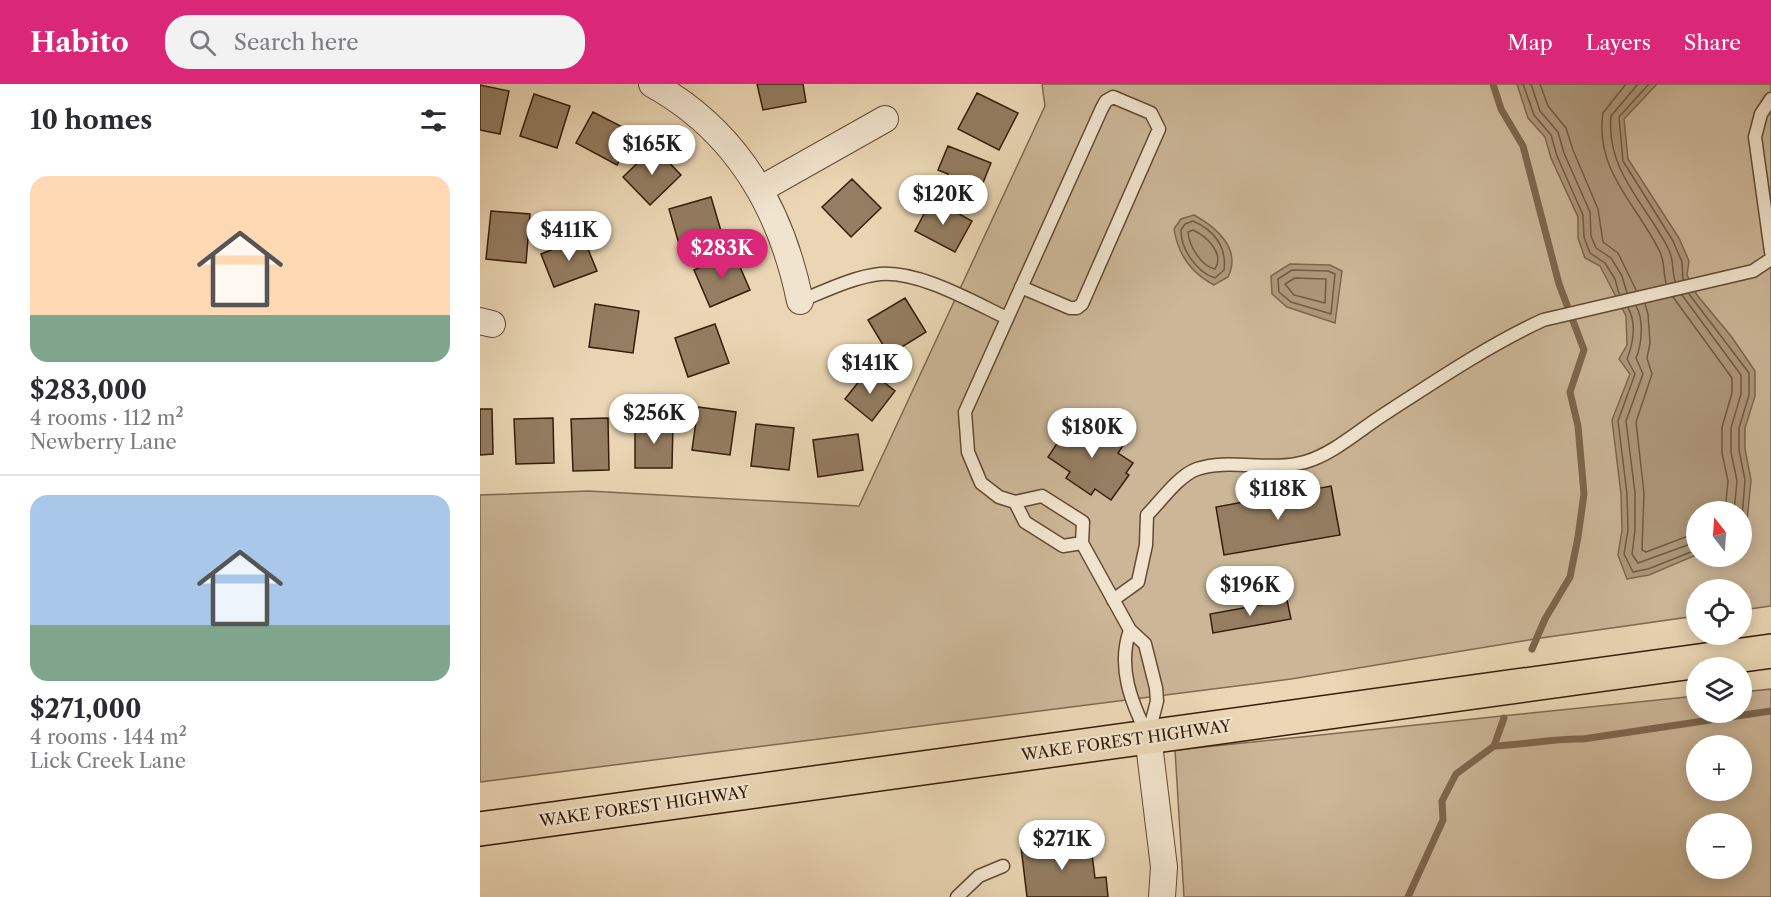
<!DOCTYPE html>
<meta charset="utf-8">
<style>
body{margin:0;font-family:"Libre Caslon Text",serif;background:#f2f2f3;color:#2b2b33;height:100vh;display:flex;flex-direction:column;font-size:22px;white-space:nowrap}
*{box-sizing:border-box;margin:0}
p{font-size:20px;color:#7c7c81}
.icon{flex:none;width:33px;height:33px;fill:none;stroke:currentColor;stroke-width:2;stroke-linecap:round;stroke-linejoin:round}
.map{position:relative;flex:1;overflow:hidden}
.sheet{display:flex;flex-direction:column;background:#fff;width:480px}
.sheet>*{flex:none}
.needle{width:39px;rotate:343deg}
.fabs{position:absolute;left:1206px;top:417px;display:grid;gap:12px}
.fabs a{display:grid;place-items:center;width:66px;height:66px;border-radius:50%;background:#fff;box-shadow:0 3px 15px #0003;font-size:30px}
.price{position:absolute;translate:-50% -51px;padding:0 14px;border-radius:21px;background:#fff;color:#222;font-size:20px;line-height:39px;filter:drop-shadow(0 2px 3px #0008)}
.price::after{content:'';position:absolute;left:50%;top:36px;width:18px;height:14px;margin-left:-9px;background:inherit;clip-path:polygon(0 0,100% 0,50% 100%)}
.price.current{background:#db2777;color:#fff}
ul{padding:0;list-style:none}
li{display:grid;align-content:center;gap:12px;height:318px;padding:0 30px}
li+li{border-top:2px solid #e1e1e2}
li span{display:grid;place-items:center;height:186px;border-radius:18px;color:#555}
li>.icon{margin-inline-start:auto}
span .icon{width:108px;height:108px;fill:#fffc;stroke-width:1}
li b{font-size:26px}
h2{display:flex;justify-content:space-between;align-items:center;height:72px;padding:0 30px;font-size:26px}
header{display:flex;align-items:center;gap:36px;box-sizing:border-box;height:84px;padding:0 30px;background:#db2777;color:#fff}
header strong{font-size:28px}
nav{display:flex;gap:33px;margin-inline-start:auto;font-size:21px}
.search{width:420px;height:54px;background:#f2f2f3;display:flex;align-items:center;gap:15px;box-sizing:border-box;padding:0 21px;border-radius:24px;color:#7c7c81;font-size:22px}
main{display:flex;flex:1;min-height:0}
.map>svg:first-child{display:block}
.green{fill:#cbb697;stroke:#806950;stroke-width:1.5;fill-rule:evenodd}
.water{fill:#ad977a;stroke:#7d664c;stroke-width:1.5}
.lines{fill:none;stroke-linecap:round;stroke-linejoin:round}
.shore{stroke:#725a41;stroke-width:1.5}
.stream{stroke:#7d664c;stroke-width:7}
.building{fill:#947d61;stroke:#361c08;stroke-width:1.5}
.service-casing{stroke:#634a33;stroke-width:15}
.minor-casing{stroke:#634a33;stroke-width:28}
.trunk-casing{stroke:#361c08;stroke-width:36}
.service{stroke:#f1e4ce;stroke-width:12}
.minor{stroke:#f1e4ce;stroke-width:26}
.trunk{stroke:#ead6b4;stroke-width:33}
.labels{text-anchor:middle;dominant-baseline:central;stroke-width:4.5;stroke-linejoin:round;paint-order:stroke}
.street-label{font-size:16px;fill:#361c08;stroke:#f1e4ce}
</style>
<header>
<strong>Habito</strong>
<div class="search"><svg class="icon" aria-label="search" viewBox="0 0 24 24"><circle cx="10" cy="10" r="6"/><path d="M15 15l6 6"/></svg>Search here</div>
<nav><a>Map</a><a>Layers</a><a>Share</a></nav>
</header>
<main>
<section class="sheet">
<h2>10 homes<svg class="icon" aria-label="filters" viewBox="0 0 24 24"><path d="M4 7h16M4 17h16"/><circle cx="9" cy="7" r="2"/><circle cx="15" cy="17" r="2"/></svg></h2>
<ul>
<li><span style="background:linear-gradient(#ffd9b3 75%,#7fa58c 0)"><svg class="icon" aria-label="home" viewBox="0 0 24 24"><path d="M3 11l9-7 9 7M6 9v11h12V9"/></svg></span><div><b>$283,000</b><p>4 rooms · 112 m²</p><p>Newberry Lane</p></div></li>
<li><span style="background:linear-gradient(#a9c7e8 70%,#7fa58c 0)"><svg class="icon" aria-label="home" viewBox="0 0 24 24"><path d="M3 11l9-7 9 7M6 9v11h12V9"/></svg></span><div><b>$271,000</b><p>4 rooms · 144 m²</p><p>Lick Creek Lane</p></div></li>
</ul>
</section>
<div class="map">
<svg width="1291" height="813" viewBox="0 0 1291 813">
<rect width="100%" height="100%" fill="#ead6b4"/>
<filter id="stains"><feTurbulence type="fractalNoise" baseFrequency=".00333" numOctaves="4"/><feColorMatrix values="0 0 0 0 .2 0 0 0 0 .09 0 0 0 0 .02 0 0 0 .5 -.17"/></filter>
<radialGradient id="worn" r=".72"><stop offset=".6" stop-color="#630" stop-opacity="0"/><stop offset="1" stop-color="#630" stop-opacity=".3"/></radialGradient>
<path class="green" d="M562,0H1291V522L1262,526V506H1216V532L1061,554L811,595L0,698V411L109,407L379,422L565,22ZM1216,428H1262V472H1216Z
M1291,605V813H704L695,666L1216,612V628H1262V608ZM1216,662H1262V706H1216ZM1216,740H1262V784H1216Z"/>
<path class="water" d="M1037,0H1177L1144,35L1148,75L1199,154L1209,177L1207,191L1217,211L1251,252L1275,287V312L1265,344V365L1271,396L1267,437L1262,443V428H1216V471L1169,491L1147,495L1138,471L1142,446L1141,410L1132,336L1150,290L1139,275L1147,261L1146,232L1120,182L1105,174L1098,154V133L1071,74L1065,53L1048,34Z
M714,131C736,143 762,165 748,193L734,201C711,189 698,171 694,145L701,135Z
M810,180L850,181L862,187L855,239L807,223L792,210L791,192Z"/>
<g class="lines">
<path class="shore" d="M1043,0L1054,31L1071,51L1077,72L1103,131L1104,153L1110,169L1125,179L1135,195L1139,210
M1051,0L1060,27L1078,48L1084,69L1110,128L1111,152L1116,164L1131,174L1142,192L1147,209
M1060,0L1068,22L1086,44L1093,66L1118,125L1123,158L1138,169L1156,206
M1146,0L1123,29C1114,86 1158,122 1180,168C1185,179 1183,188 1186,199
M1158,0L1131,32C1126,86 1164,118 1187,162C1195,176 1191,184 1195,197
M1169,0L1139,33L1143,77L1193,157L1202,178L1203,196
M713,137C734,146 747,163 744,186L735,194C716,188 701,165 701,146L705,140Z
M713,146C726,152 745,169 735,185C721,182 709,162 708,148Z
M812,186L848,187L855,190L851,230L811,218L799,208L798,195Z
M815,194L846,195L845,219L814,211L805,200Z
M1209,210L1269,289V311L1259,344V366L1265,396L1262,434
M1202,211L1261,291V310L1251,344V368L1257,397L1254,428
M1193,213L1252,294V309L1242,343V369L1248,397L1245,428
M1165,220L1168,230L1170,259L1167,274L1172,290L1156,338L1164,409L1162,466L1166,468L1216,449
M1156,222C1164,236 1162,260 1156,274L1163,290L1146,337L1155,409V446L1152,470L1158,479L1216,458
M1148,224C1157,239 1153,260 1147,275L1155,290L1138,337L1147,410L1148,446L1144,470L1153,488L1168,485L1216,466"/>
<path class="stream" d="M1013,0L1021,25L1043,62L1079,200L1104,266L1090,308L1098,342L1104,410L1098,453L1090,493L1065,535L1052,565
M1014,662C1045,661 1073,654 1103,655L1291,627
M928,813L963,736L962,717L976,690L1014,662L1024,634"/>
</g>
<path class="building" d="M277,0H323L326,18L283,26Z
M0,1L29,7L20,50L0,46Z
M497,9L538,29L519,66L478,45Z
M54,10L90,22L77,64L40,52Z
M113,28L154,49L137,81L96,59Z
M468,62L511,79L496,116L463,103L468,90L458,86Z
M174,63L201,91L170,121L143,93Z
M372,95L401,124L371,153L342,123Z
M231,113L241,147L199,160L189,125Z
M452,115L492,137L475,168L435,147Z
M11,127L50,130L46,179L6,175Z
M103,153L117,187L74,203L61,170Z
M254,169L270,206L230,223L214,186Z
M425,214L446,248L409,271L388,236Z
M115,220L159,227L153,269L109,263Z
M235,240L249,279L208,293L195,254Z
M388,286L415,307L392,337L365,315Z
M218,323L256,328L250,371L212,366Z
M0,325H12L13,370L0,371Z
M73,334L74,379L36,380L34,335Z
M128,334L129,386L93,387L91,335Z
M608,336L644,360L638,369L653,379L646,389L649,391L631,416L615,405L611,411L586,394L590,388L568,373L592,337L602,345Z
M155,339H193L192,384H155Z
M276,340L314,344L309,386L271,382Z
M378,350L383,386L338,393L333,356Z
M851,402L860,451L744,471L736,423Z
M807,516L811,535L733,549L730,530Z
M610,754L615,794L626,793L628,813H547L541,763Z"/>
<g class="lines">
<g class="service-casing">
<path id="service" d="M1291,15L1281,30L1275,53L1291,168
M320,217C345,207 373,193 400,190C440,187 491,217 527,234
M535,418L519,413L501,399L488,368L485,328L622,24L626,17L633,13L671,29L679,45L602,220L597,224H590L541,203
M602,459L583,462L545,438L535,418L562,412L603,438L602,459L650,546
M633,516L658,498L666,461L667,431C681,417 698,392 717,385C748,374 790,388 825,378C853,370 878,347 903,331C954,298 1007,262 1063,236L1273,187L1291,175
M650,546L665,560L676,604L677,617L668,652C651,618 637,583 650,546Z
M477,813L499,792L523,782"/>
</g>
<g class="minor-casing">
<path id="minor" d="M172,0C257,47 301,124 320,217
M281,105L405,35
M0,237L12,240
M668,652L684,783L682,813"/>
</g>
<g class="trunk-casing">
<path id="trunk" d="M0,745L1291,567"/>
</g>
<use href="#service" class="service"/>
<use href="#minor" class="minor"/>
<use href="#trunk" class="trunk"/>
</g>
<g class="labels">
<g class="street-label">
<text transform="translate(646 656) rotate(-8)">WAKE FOREST HIGHWAY</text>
<text transform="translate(164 722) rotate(-8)">WAKE FOREST HIGHWAY</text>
</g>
</g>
<rect width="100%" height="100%" filter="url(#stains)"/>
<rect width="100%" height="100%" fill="url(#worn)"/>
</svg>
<div class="fabs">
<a><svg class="needle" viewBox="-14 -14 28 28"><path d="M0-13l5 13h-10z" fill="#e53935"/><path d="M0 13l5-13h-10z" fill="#7c7c81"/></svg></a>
<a><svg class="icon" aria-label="locate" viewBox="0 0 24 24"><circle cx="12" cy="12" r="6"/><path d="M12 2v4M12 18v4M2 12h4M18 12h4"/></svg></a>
<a><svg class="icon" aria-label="layers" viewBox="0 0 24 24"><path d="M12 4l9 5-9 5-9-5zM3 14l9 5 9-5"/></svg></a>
<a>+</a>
<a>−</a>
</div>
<b class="price" style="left:172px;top:92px">$165K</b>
<b class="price" style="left:463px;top:142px">$120K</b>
<b class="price" style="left:89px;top:178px">$411K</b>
<b class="price current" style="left:242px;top:196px">$283K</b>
<b class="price" style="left:390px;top:311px">$141K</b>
<b class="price" style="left:174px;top:361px">$256K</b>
<b class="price" style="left:612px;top:375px">$180K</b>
<b class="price" style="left:798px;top:437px">$118K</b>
<b class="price" style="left:770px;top:533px">$196K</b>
<b class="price" style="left:582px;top:787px">$271K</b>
</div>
</main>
